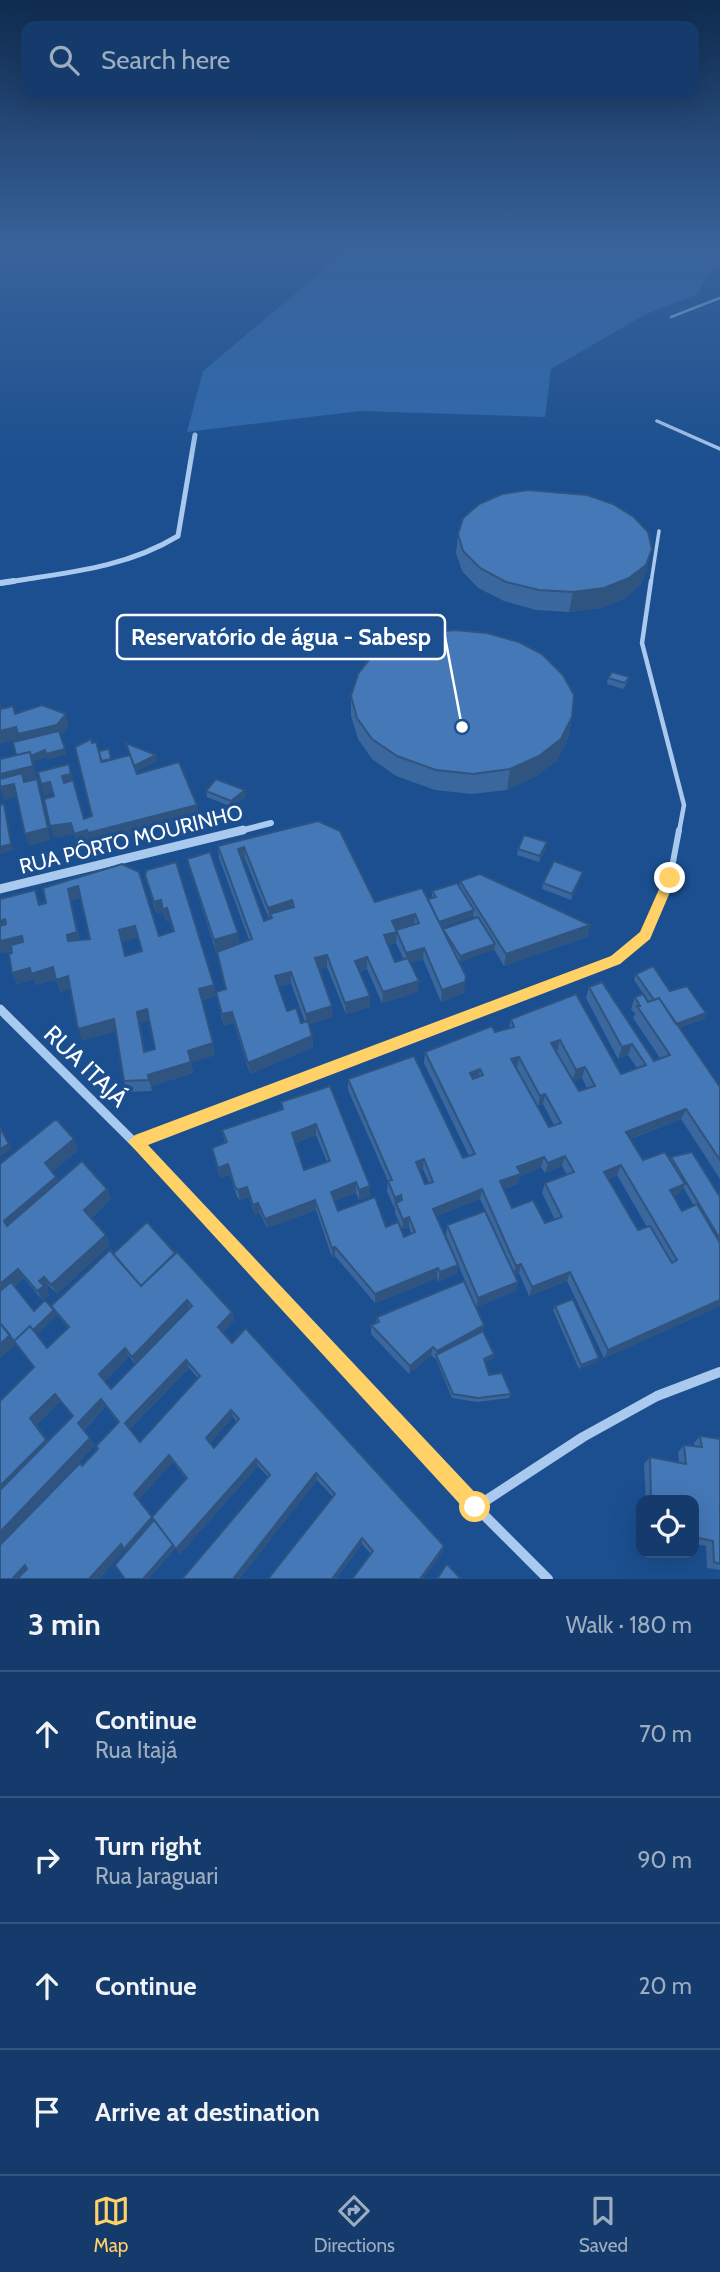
<!DOCTYPE html>
<meta charset="utf-8">
<style>
body{margin:0;font-family:Cabin,sans-serif;background:#214673;color:#f1f3f6}
.controls{position:absolute;right:21px;bottom:21px;display:grid;overflow:hidden;border-radius:14px;box-shadow:0 7px 28px #0002}
.controls button{width:63px;height:63px;display:grid;place-items:center;padding:0;border:0;border-bottom:2px solid #33557e;background:#143b6b;color:#f1f3f6;font:35px sans-serif}
.stop{position:absolute;width:21px;height:21px;margin:-16px;border:5px solid #ffd166;border-radius:50%;background:#fff}
.stop.end{background:#ffd166;border-color:#fff;box-shadow:0 2px 7px #0008}
.list{margin:0;padding:0;list-style:none}
h2{display:flex;justify-content:space-between;align-items:center;height:91px;margin:0;padding:0 28px;font-size:30px}
h2 small{font-size:23px;font-weight:400;color:#9dadc1}
.list li{display:grid;grid-template-columns:46px 1fr auto;gap:21px;align-items:center;box-sizing:border-box;height:126px;padding:0 28px;border-top:2px solid #33557e}
.list b{display:block;font-size:26px;white-space:nowrap}
.list p{margin:0;font-size:23px;white-space:nowrap;color:#9dadc1}
.list em{font-size:23px;font-style:normal;color:#9dadc1}
.icon{flex:none;width:38px;height:38px;fill:none;stroke:currentColor;stroke-width:2;stroke-linecap:round;stroke-linejoin:round}
.map{position:relative;flex:none;width:720px;height:1579px;overflow:hidden}
.search{position:absolute;background:#143b6b;box-shadow:0 7px 28px #0002;left:21px;right:21px;top:21px;height:77px;display:flex;align-items:center;gap:18px;box-sizing:border-box;padding:0 24px;border-radius:14px;color:#9dadc1;font-size:26px}
.sheet{height:595px;background:#143b6b}
nav{display:flex;justify-content:space-around;align-items:center;box-sizing:border-box;height:98px;border-top:2px solid #33557e;background:#143b6b;font-size:19px;color:#9dadc1}
nav a{display:grid;justify-items:center;gap:4px}
nav .on{color:#ffd166}
.map>svg:first-child{display:block}
</style>
<div class="map">
<svg width="720" height="1579" viewBox="0 0 720 1579">
<rect width="100%" height="100%" fill="#1b4f8f"/>
<path fill="#2e69ad" d="M353,245H720V268L709,272L698,294L646,314L551,369L545,417L360,411L187,432L203,371Z"/>
<g fill="none" stroke-linecap="round" stroke-linejoin="round">
<path stroke="#a9c9ee" stroke-width="2.5" d="M671,317L720,298"/>
<path stroke="#a9c9ee" stroke-width="3.5" d="M657,421L720,449
M651,583L659,531"/>
<path stroke="#a9c9ee" stroke-width="4.5" d="M651,581L642,643L684,805L679,832"/>
<path stroke="#a9c9ee" stroke-width="6" d="M615,960L645,936L670,878L679,830"/>
<path stroke="#a9c9ee" stroke-width="5" d="M2,583C63,573 124,569 178,536L195,435"/>
<path stroke="#a9c9ee" stroke-width="6" d="M0,583L14,581
M236,832L271,823"/>
<path stroke="#a9c9ee" stroke-width="9" d="M0,889L243,830
M0,1009L148,1156
M135,1142L615,960"/>
<path stroke="#a9c9ee" stroke-width="10" d="M147,1154L476,1507L548,1579
M476,1507L583,1437L657,1396L720,1372"/>
</g>
<path fill="#3a679d" fill-rule="evenodd" d="M458,534L647,568L641,584L625,598L600,608L569,612L536,610L504,601L478,588L462,571L456,553Z
M629,677L627,683L623,689L607,684L608,678Z
M351,696L572,717L568,738L557,760L536,776L507,790L471,794L435,790L396,776L372,759L358,739L351,716Z
M206,791L246,796L232,807L207,797Z
M318,821L375,902L428,899L432,898V891L459,887L460,881L590,925L587,937L504,966L494,949L459,962L464,993L441,1002L423,959L410,963L418,992L382,1003L367,969L360,971L370,996V1007L346,1014L327,967L319,969L333,1017L309,1024L312,1036L313,1047L250,1074L234,1023L224,1026L218,1003L216,992L225,989L217,952L226,949L216,952L190,870L187,859L239,944L249,940L219,858L218,846ZM245,859L269,919L264,921L242,860ZM473,916L475,918L443,930L442,927ZM396,943L404,960L395,962L388,945ZM291,983L305,1022L301,1023L287,1011L279,987Z
M546,848L539,862L517,855L518,849Z
M122,864L159,936L173,932L170,920L166,921L163,912L156,913L145,875L214,985L216,996L202,1000L215,1055L191,1062L193,1073L151,1086L152,1091L128,1092L124,1081L116,1031L82,1040L70,988L60,992L56,979L36,985L34,979L17,984L12,973V951L1,953L40,904L46,903ZM81,898L90,939L80,940L71,900ZM138,937L142,951L126,956L122,942ZM149,1020L155,1049L145,1051L140,1023Z
M583,872L581,878L571,900L542,889L543,883Z
M636,974L670,991L706,1013L704,1019L679,1028L720,1087V1179L681,1119L631,1139L643,1160L670,1159L671,1157L720,1197V1306L604,1358L567,1281L529,1296L519,1273L514,1275L518,1282L515,1291L476,1307L446,1235L447,1225L487,1214L480,1199L436,1216L458,1265L456,1274L438,1282L437,1278L375,1303L335,1256L332,1257L316,1210L267,1228L260,1213L255,1215L249,1197L240,1200L237,1197L230,1175L220,1178L212,1148L225,1143L222,1130L282,1109L281,1102L330,1086L370,1196L359,1200L356,1193L334,1201L338,1211L386,1227L404,1237L411,1234L409,1227L402,1229L395,1213V1207L394,1208L387,1191L388,1181L348,1090V1079L463,1158L469,1156L424,1063L425,1052L509,1028L511,1019L576,994L621,1074L637,1068L628,1055L618,1059L586,998L589,987L654,1061L660,1058L633,1018L635,1014L631,1009L635,997L649,1002L634,980ZM582,1078L587,1088L579,1091L573,1081ZM543,1104L554,1125L549,1127L538,1107ZM316,1135L327,1162L304,1170L295,1143ZM562,1166L567,1175L545,1183L542,1193L555,1220L545,1223L512,1208L504,1189L518,1184L520,1176L541,1167L545,1173ZM423,1169L429,1183L425,1184L420,1171ZM617,1175L647,1227L638,1230L608,1179ZM683,1187L694,1206L682,1211L674,1196L679,1194Z
M56,1119L74,1139L78,1150L52,1172L59,1182L82,1161L107,1189L111,1199L91,1218L106,1235L110,1245L57,1294L49,1286L46,1289L49,1295L42,1300L24,1278L14,1287L34,1311L45,1300L54,1310L51,1306L110,1250L113,1254L147,1222L175,1253L177,1252L232,1312L234,1320L223,1332L232,1343L246,1328L248,1331L444,1546L442,1552L423,1579H352L371,1554L362,1544L336,1579H268L333,1497L317,1480L239,1579H183L268,1477L258,1466L180,1554L175,1548L148,1579H125L115,1565L127,1551L125,1549L99,1579H0V1401L34,1367L16,1344L0,1358V1164ZM57,1315L68,1328L47,1348L37,1334ZM129,1356L135,1364L111,1389L105,1381ZM189,1368L198,1378L140,1442L130,1429ZM60,1401L73,1417L48,1441L37,1425ZM106,1406L118,1423L96,1446L98,1449L82,1465L80,1463L2,1542L95,1445L84,1430ZM233,1417L237,1422L214,1448L210,1443ZM173,1462L186,1479L152,1517L138,1500Z
M555,1306L599,1358L597,1362L579,1369L553,1310Z
M377,1317L482,1331L493,1359L485,1362L489,1375L511,1394L509,1398L477,1402L452,1398L436,1359L431,1355L409,1374L371,1334V1325L376,1323Z
M700,1436L720,1439V1570L707,1568L706,1546L694,1544V1500H646L644,1464L650,1457L679,1463L678,1452L684,1445L694,1446V1443Z"/>
<path fill="#305480" d="M652,549L647,568L641,584L625,598L600,608L569,612L573,592Z
M66,714L69,726L61,737L22,746L20,739L0,744V731Z
M572,717L568,738L557,760L536,776L507,790L510,769Z
M65,749L66,755L48,760L46,754Z
M45,750L47,757L33,762L37,778L24,781L28,794L24,781L0,787V774L17,760Z
M156,755L157,761L135,772L134,766Z
M69,764L75,786L65,788L62,776Z
M37,779L51,840L29,846L25,834Z
M50,782L54,793L44,796L41,784Z
M14,784L18,796L4,800L0,788Z
M245,790L246,796L232,807L231,801Z
M4,804L6,810L13,850L0,854Z
M197,805L199,817L91,845L88,833Z
M71,823L74,834L54,838L50,826Z
M87,830L90,842L77,846L74,834Z
M547,842L546,848L539,862L540,856Z
M244,847L245,859L239,860L238,849Z
M583,872L581,878L571,900L572,894Z
M78,886L82,898L71,900L81,944L68,941L67,935L68,889Z
M161,900L163,912L156,913L154,902Z
M292,900V912L270,914V919H269L268,908Z
M167,908L170,920L166,921L163,910Z
M474,910L473,916L436,929V923Z
M415,914L414,926L391,932L392,921Z
M5,919L10,931L0,933V921Z
M590,925L587,937L504,966L506,954Z
M135,926L138,937L122,942L119,930Z
M397,932L396,943L383,947L384,935Z
M238,933L240,945L216,952L214,940Z
M22,936L26,948L1,953L0,949V941Z
M495,944L494,950L459,962L460,956Z
M424,948L423,959L406,964V953Z
M327,955V967L315,970V958Z
M367,957V969L355,972V961Z
M53,967L57,979L36,985L34,979L17,984L12,973L30,968Z
M291,972V983L276,988L275,976Z
M68,976L72,988L60,992L56,980Z
M466,976L464,993L441,1002L442,990Z
M419,981L418,992L382,1003L383,992Z
M214,985L216,996L201,1000L199,989Z
M370,996V1007L346,1014L345,1003Z
M332,1006L333,1017L306,1025V1014Z
M147,1009L150,1020L140,1023L147,1063L144,1052L137,1012Z
M232,1012L234,1023L224,1026L222,1014Z
M706,1013L704,1019L669,1031L671,1025Z
M114,1019L118,1031L82,1040L78,1029Z
M312,1036L313,1047L250,1074L248,1063Z
M560,1040L557,1051L551,1043Z
M213,1043L215,1055L191,1062L188,1051Z
M632,1044L628,1055L618,1059L622,1047Z
M519,1057L517,1068L509,1070L511,1059Z
M191,1062L193,1073L151,1086L152,1091L148,1075Z
M585,1067L582,1078L572,1081L576,1070Z
M480,1069L478,1080L468,1084L470,1073Z
M545,1094L543,1104L538,1107L540,1096Z
M686,1109L681,1119L622,1142L626,1132Z
M316,1124V1135L293,1144L292,1133Z
M74,1139L78,1150L50,1174L45,1163Z
M9,1144L12,1149L0,1156V1149Z
M565,1156L562,1166L545,1173L548,1163Z
M544,1157L541,1167L520,1176L518,1184L498,1192L500,1181L517,1167Z
M424,1159L423,1169L415,1173L416,1162Z
M228,1164L230,1175L220,1178L218,1168Z
M621,1165L617,1175L600,1182L604,1172Z
M56,1177L61,1187L10,1231L4,1221Z
M356,1182V1193L332,1202L331,1192Z
M685,1184L679,1194L665,1200L670,1190Z
M370,1186V1196L359,1200V1190Z
M247,1187L249,1197L240,1200L238,1190Z
M107,1189L111,1199L88,1220L84,1210Z
M482,1189L480,1199L431,1218L433,1209Z
M401,1195L400,1205L396,1203L394,1208L395,1198Z
M315,1200L316,1210L267,1228L265,1219Z
M258,1203L260,1213L255,1215L253,1205Z
M409,1217V1227L402,1229L403,1220Z
M106,1235L110,1245L57,1294L51,1285Z
M335,1247V1256L332,1257V1248Z
M521,1264L519,1273L513,1275L516,1266Z
M458,1265L456,1274L438,1282L440,1272Z
M438,1268L437,1278L375,1303V1294Z
M18,1269L24,1278L0,1299V1284Z
M570,1272L567,1281L529,1296L532,1287Z
M44,1277L49,1286L46,1289L49,1295L42,1300L37,1291L39,1281Z
M518,1282L515,1291L476,1307L478,1298Z
M187,1300L190,1309L136,1365L132,1357Z
M720,1300V1306L604,1358L608,1350Z
M54,1310L57,1315L21,1350L17,1345Z
M232,1312L234,1320L220,1335L218,1327Z
M484,1325L482,1334L436,1355L437,1351Z
M10,1335L16,1344L0,1358V1344Z
M433,1347L431,1355L409,1374L410,1366Z
M125,1348L129,1356L104,1382L99,1374Z
M494,1354L493,1359L483,1363L484,1359Z
M599,1358L597,1362L579,1369L581,1365Z
M186,1360L189,1368L129,1430L125,1423Z
M55,1394L60,1401L37,1425L52,1447L0,1500V1486L30,1418Z
M101,1399L106,1406L83,1430L78,1423Z
M231,1410L233,1417L209,1445L206,1438Z
M90,1438L95,1445L0,1545V1532Z
M169,1455L173,1462L138,1500L134,1494Z
M256,1459L258,1466L180,1554L176,1549Z
M316,1473L317,1480L239,1579H233Z
M152,1517L156,1523L129,1554L125,1549L99,1579H89L121,1544Z
M362,1538V1544L336,1579H332Z
M173,1545L175,1547L148,1579H143Z
M444,1546L442,1552L423,1579H420Z
M25,1565L31,1570L23,1579H12Z"/>
<path fill="#4478b7" stroke="#305480" stroke-width="2" fill-rule="evenodd" d="M528,490L587,495L613,504L634,517L648,532L652,549L646,565L629,578L604,588L573,592L539,590L506,582L480,568L463,551L458,534L463,518L479,504L502,494Z
M455,630L487,633L519,642L542,654L563,675L574,695L572,717L561,739L539,756L510,769L473,774L436,770L397,756L372,739L357,718L351,696L358,674L372,656L396,642L425,633Z
M612,672L629,677L625,683L608,678Z
M0,705L1,709L13,706L15,714L42,705L66,714L57,725L18,734L16,727L0,731Z
M59,731L65,749L46,754L45,750L31,756L30,752L16,755L13,742Z
M91,739L92,743L96,742L102,762L130,755L137,774L179,762L197,805L88,833L87,830L74,834L71,823L50,826L44,799L54,796L50,782L41,784L38,772L69,764L71,774L62,776L64,783L73,780L84,819L92,816L75,747Z
M126,743L156,755L134,766Z
M109,749L111,759L101,761L99,751Z
M30,752L33,766L0,774V759Z
M22,773L24,782L37,779L48,828L25,834L14,784L0,787V779Z
M216,779L245,790L231,801L206,791Z
M4,804L11,844L0,847V805Z
M318,821L340,831L375,902L422,888L466,976L465,982L442,990L424,948L406,953L397,932L384,935L395,962L408,958L419,981L383,992L367,957L355,961L370,996L345,1003L327,955L315,958L332,1006L306,1014L291,972L275,976L287,1011L296,1008L301,1023L308,1021L312,1036L248,1063L232,1012L222,1014L216,992L226,989L217,952L252,939L218,846ZM244,847L268,908L292,900L294,907L270,914L272,918L264,921L238,849ZM415,914L419,923L396,930L392,921Z
M524,835L547,842L540,856L518,849Z
M210,852L238,933L214,940L187,859Z
M554,861L583,872L572,894L543,883Z
M176,862L214,985L199,989L213,1043L188,1051L191,1062L148,1075L149,1080L124,1081L114,1019L78,1029L68,976L56,980L53,967L31,974L30,968L12,973L9,954L12,953L11,945L23,942L22,936L0,941V926L6,924L5,919L0,921V899L35,890L39,905L46,903L43,888L122,864L139,872L159,936L174,931L167,908L163,910L161,900L154,902L145,875L147,870ZM78,886L90,939L68,941L67,935L77,932L68,889ZM135,926L142,951L125,956L119,930ZM147,1009L155,1049L144,1052L137,1012Z
M480,874L590,925L506,954L460,881Z
M457,883L474,910L439,922L428,899L436,897L432,891Z
M478,917L495,944L460,956L443,929Z
M653,966L670,991L687,986L706,1013L676,1024L659,998L654,1000L636,974Z
M602,982L654,1061L670,1055L637,1006H640L635,997L643,994L648,1002L659,998L720,1087V1160L686,1109L626,1132L643,1160L665,1152L685,1184L670,1190L682,1211L697,1204L720,1243V1300L608,1350L570,1272L532,1287L521,1264L516,1266L482,1189L433,1209L458,1265L440,1272L438,1268L375,1294L335,1247L332,1248L315,1200L265,1219L258,1203L253,1205L247,1187L238,1190L235,1187L228,1164L218,1168L212,1148L227,1142L222,1130L283,1109L281,1102L330,1086L370,1186L359,1190L356,1182L331,1192L338,1211L375,1197L386,1227L398,1222L404,1237L415,1232L409,1217L403,1220L396,1203L402,1200L401,1195L395,1198L388,1181L392,1180L348,1079L414,1056L463,1158L475,1154L425,1052L492,1026L495,1032L514,1027L511,1019L576,994L621,1074L646,1065L632,1044L622,1047L589,987ZM560,1040L576,1070L585,1067L595,1086L579,1091L551,1043ZM519,1057L540,1096L545,1094L561,1123L549,1127L511,1059ZM480,1069L483,1075L473,1079L470,1073ZM316,1124L330,1161L304,1170L292,1133ZM565,1156L574,1172L545,1183L562,1217L545,1223L533,1200L512,1208L500,1181L521,1174L517,1167L544,1157L548,1163ZM424,1159L433,1182L425,1184L416,1162ZM621,1165L677,1260L672,1263L650,1226L638,1230L604,1172Z
M56,1119L74,1139L45,1163L56,1177L4,1221L7,1226L82,1161L107,1189L84,1210L106,1235L51,1285L44,1277L39,1281L44,1286L37,1291L18,1269L0,1284V1164Z
M0,1128L9,1144L0,1149Z
M692,1152L720,1197V1239L671,1157Z
M485,1211L518,1282L478,1298L447,1225Z
M147,1222L175,1253L141,1286L113,1254Z
M110,1250L141,1286L177,1252L232,1312L218,1327L232,1343L246,1328L248,1331L444,1546L420,1579H352L373,1551L362,1538L332,1579H268L335,1494L316,1473L233,1579H182L270,1475L256,1459L176,1549L152,1517L124,1549L121,1544L89,1579H17L27,1569L25,1565L12,1579H0V1545L80,1463L82,1466L98,1449L96,1446L119,1422L101,1399L78,1423L90,1438L0,1532V1490L73,1416L55,1394L30,1418L46,1440L0,1486V1401L34,1367L14,1341L30,1326L47,1348L69,1327L51,1306ZM187,1300L192,1306L111,1389L99,1374L125,1348L132,1357ZM186,1360L200,1376L140,1442L125,1423ZM231,1410L239,1419L214,1448L206,1438ZM169,1455L187,1478L152,1517L134,1494Z
M464,1281L484,1325L437,1351L433,1347L410,1366L371,1325L379,1322L377,1317Z
M11,1282L34,1311L45,1300L54,1310L33,1330L30,1326L14,1341L17,1345L0,1323V1291Z
M573,1299L599,1358L581,1365L555,1306Z
M0,1323L10,1335L0,1344Z
M483,1331L494,1354L484,1359L489,1375L502,1373L511,1394L478,1398L453,1394L436,1355Z
M700,1436L720,1439V1564L714,1562L713,1541L694,1537V1500H651L650,1457L686,1464L684,1445L702,1447Z
M154,1520L173,1545L143,1579H125L115,1565Z
M447,1564L461,1579H437Z"/>
<linearGradient id="sky" x2="0" y2="1"><stop stop-color="#0f2b4f"/><stop offset="0.53" stop-color="#39639b"/><stop offset="1" stop-color="#39639b" stop-opacity="0"/></linearGradient>
<rect width="720" height="466" fill="url(#sky)"/>
<path fill="#ffd166" d="M670,874L676,878L650,939L620,964L148,1145L482,1500L485,1507L482,1514L475,1516L469,1514L128,1142L135,1135L611,956L640,932L664,878Z"/>
<g text-anchor="middle" dominant-baseline="central" stroke-width="7" stroke-linejoin="round" paint-order="stroke">
<g font-size="21" fill="#fff" stroke="#1b4f8f">
<text transform="translate(131 839) rotate(-14)">RUA PÔRTO MOURINHO</text>
</g>
<g font-size="24" fill="#fff" stroke="#1b4f8f">
<text transform="translate(86 1066) rotate(44)">RUA ITAJÁ</text>
</g>
</g>
<path fill="none" stroke="#fff" stroke-width="2.5" d="M462 727L445 637"/>
<circle fill="#fff" stroke="#1b4f8f" stroke-width="2.5" cx="462" cy="727" r="7"/>
<rect fill="#1b4f8f" stroke="#fff" stroke-width="2.5" x="117" y="615" width="328" height="44" rx="7"/>
<g font-size="23" text-anchor="middle" font-weight="bold" fill="#fff">
<text x="281" y="645">Reservatório de água - Sabesp</text>
</g>
</svg>
<div class="controls">
<button><svg class="icon" aria-label="locate" viewBox="0 0 24 24"><circle cx="12" cy="12" r="6"/><path d="M12 2v4M12 18v4M2 12h4M18 12h4"/></svg></button>
</div>
<div class="stop" style="left:475px;top:1507px"></div>
<div class="stop end" style="left:670px;top:878px"></div>
<div class="search"><svg class="icon" aria-label="search" viewBox="0 0 24 24"><circle cx="10" cy="10" r="6"/><path d="M15 15l6 6"/></svg>Search here</div>
</div>
<section class="sheet">
<h2>3 min<small>Walk · 180 m</small></h2>
<ul class="list">
<li><svg class="icon" aria-label="ahead" viewBox="0 0 24 24"><path d="M12 20V5M6 11l6-6 6 6"/></svg><div><b>Continue</b><p>Rua Itajá</p></div><em>70 m</em></li>
<li><svg class="icon" aria-label="right" viewBox="0 0 24 24"><path d="M7 20v-9h11M14 6l5 5-5 5"/></svg><div><b>Turn right</b><p>Rua Jaraguari</p></div><em>90 m</em></li>
<li><svg class="icon" aria-label="ahead" viewBox="0 0 24 24"><path d="M12 20V5M6 11l6-6 6 6"/></svg><div><b>Continue</b></div><em>20 m</em></li>
<li><svg class="icon" aria-label="arrive" viewBox="0 0 24 24"><path d="M6 21V4h12l-3 4 3 4H6"/></svg><div><b>Arrive at destination</b></div></li>
</ul>
</section>
<nav>
<a class="on"><svg class="icon" aria-label="map" viewBox="0 0 24 24"><path d="M3 6l6-2 6 2 6-2v14l-6 2-6-2-6 2zM9 4v14M15 6v14"/></svg>Map</a>
<a><svg class="icon" aria-label="directions" viewBox="0 0 24 24"><path d="M12 3l9 9-9 9-9-9zM9 14v-3h6M13 9l2 2-2 2"/></svg>Directions</a>
<a><svg class="icon" aria-label="saved" viewBox="0 0 24 24"><path d="M7 4h10v16l-5-4-5 4z"/></svg>Saved</a>
</nav>
